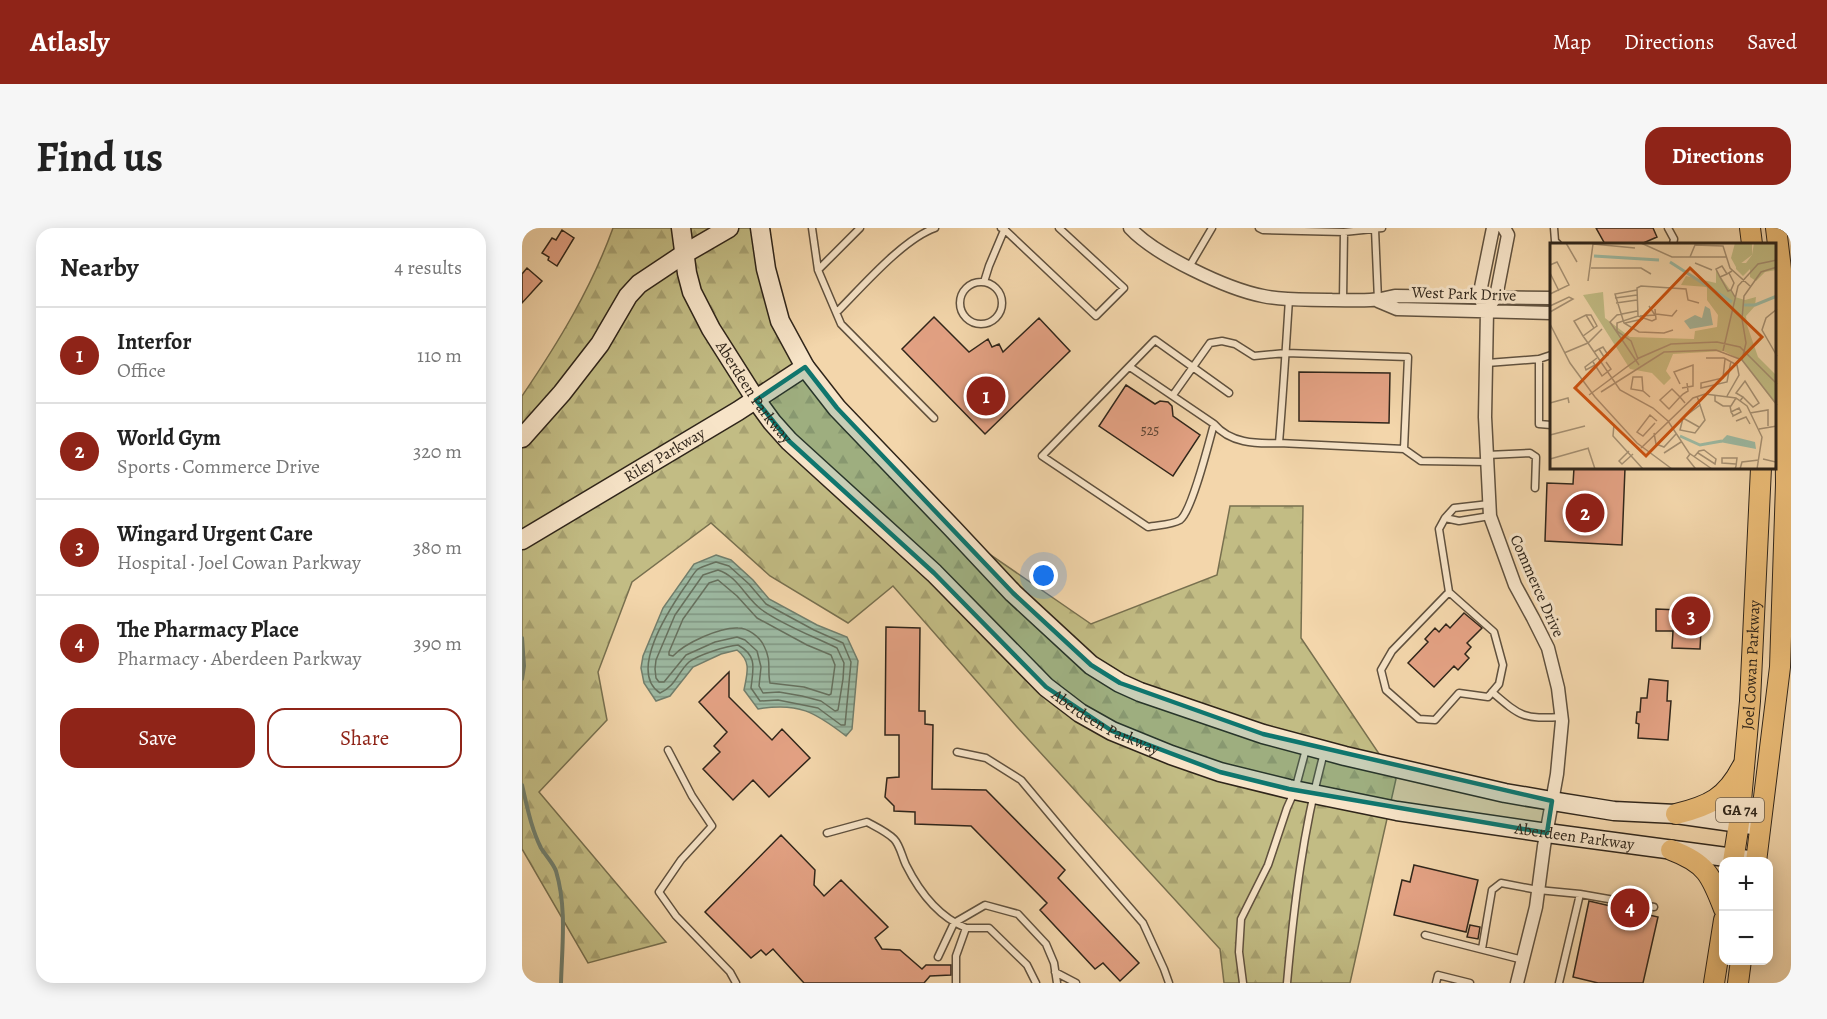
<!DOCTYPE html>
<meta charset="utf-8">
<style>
body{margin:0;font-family:Alegreya,serif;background:#f6f6f6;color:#222}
.controls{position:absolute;right:18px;bottom:18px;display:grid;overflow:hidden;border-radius:12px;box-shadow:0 3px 15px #0003}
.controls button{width:54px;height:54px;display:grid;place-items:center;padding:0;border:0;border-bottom:2px solid #e0e0e0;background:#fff;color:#222;font:30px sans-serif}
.you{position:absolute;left:522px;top:348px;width:21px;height:21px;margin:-15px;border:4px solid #fff;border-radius:50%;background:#1a73e8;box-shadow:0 0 0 9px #1a73e833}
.badge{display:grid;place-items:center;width:39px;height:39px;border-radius:50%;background:#8f2418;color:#fff;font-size:20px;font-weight:700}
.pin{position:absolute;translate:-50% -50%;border:3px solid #fff;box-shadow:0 2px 6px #0006}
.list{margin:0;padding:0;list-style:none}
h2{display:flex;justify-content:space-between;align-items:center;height:78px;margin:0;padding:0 24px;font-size:26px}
h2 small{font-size:20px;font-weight:400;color:#767676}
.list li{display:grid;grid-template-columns:39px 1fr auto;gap:18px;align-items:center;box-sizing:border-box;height:96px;padding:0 24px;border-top:2px solid #e0e0e0}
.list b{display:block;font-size:22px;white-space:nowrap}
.list p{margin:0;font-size:20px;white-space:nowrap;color:#767676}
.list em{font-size:20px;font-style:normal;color:#767676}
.actions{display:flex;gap:12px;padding:18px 24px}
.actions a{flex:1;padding:14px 0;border:2px solid #8f2418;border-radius:18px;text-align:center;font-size:21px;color:#8f2418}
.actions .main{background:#8f2418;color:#fff}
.map{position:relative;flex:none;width:1269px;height:755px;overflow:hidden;border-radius:18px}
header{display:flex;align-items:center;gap:36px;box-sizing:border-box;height:84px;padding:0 30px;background:#8f2418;color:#fff}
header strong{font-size:28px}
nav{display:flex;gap:33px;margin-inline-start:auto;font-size:21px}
.intro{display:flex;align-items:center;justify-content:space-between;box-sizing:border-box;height:144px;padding:0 36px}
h1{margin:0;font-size:42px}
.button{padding:15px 27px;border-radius:18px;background:#8f2418;color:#fff;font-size:21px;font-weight:700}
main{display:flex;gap:36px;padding:0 36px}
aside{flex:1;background:#fff;border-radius:18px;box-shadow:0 3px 15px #0003}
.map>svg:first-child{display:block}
</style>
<header>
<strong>Atlasly</strong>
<nav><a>Map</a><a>Directions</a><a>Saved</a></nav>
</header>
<div class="intro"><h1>Find us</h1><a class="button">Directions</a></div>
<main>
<aside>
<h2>Nearby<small>4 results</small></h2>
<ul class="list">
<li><span class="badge">1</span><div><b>Interfor</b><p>Office</p></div><em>110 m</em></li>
<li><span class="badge">2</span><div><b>World Gym</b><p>Sports · Commerce Drive</p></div><em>320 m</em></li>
<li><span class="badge">3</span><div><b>Wingard Urgent Care</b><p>Hospital · Joel Cowan Parkway</p></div><em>380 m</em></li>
<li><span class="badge">4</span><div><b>The Pharmacy Place</b><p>Pharmacy · Aberdeen Parkway</p></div><em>390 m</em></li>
</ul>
<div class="actions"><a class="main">Save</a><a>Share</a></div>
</aside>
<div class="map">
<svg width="1269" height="755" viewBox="0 0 1269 755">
<defs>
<pattern id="forest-firs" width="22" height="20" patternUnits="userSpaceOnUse" patternTransform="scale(1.5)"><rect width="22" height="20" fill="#c2bc84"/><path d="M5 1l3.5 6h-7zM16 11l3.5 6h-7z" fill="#a7a171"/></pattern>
<pattern id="water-rules" width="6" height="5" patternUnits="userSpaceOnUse" patternTransform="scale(1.5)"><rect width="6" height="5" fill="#9dbaa3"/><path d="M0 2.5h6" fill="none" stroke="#809784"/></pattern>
</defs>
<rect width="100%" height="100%" fill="#f3d6ab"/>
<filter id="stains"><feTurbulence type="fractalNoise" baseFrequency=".00333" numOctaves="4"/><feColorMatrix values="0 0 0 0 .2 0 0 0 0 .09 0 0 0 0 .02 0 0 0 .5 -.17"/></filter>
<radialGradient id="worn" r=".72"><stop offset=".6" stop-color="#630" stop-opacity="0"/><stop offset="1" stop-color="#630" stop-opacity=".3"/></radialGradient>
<path fill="url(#forest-firs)" stroke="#78704f" stroke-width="1.5" d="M91,0H238L244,41L283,139L431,301L569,396L695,347L708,278H781L779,410L874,551L828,755H702L698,721L495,499L371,358L326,395L248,348L189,295L110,354L76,444L85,492L17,564L144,714L66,735L0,621V168C36,115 69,61 91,0Z"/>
<path fill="url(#water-rules)" stroke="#717e6c" stroke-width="1.5" d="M194,327L209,332L231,352L247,371L295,397L325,409L336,433L330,501L324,508C293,484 276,474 236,481L222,462C225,445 230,434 215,422L199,426L171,439L148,468L134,473L122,455L119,440L121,428L141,380L172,336Z"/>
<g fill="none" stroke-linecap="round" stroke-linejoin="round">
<path stroke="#66705e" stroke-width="1.5" d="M194,334L207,338L227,356L244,376L292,402L321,415L329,434L323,497H319L296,480L256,472L238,473L229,460C231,441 236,428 216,417C204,418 176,427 167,434C156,444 153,459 138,465C106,444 147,382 162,360C167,354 171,345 176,341C181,338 189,336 194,334Z
M196,342C216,348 224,371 240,382C263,398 291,408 315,420L322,435L321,451L316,482L313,483L299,473L280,468L257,464L241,465L237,458L239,439L235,423L223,412L215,409L193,414L164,427L142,454H137L134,450L133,441L134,432L153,387L181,347Z
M196,352L215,368L235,390L285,417L309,427L313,437L309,466L307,467L282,459L248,455C245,442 250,433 242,418C238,409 226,400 216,400C198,399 163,415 151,428L147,427V424L161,391L187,355Z"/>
<path stroke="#717e6c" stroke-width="4" d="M0,410L2,438L0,451
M0,557C5,578 9,600 19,620C24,628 31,635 34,643C45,680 40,718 39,755"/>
</g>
<path fill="#e4a284" stroke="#2f251a" stroke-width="1.5" d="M1074,0H1131L1135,9L1119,16H1083Z
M40,2L52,10L35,38L26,32L27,29L20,25L30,10L34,12Z
M5,40L20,53L0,75V46Z
M412,89L447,124L466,111L470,119L477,116L481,124L517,90L548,123L463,206L380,121Z
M777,144L868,145L867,195L777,193Z
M604,157L633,176L638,173L646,174L650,178L651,188L678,207L651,248L577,198Z
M1052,240H1103L1100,317L1023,313L1025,255L1051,256Z
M1134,381L1180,383L1178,421L1150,420L1151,403H1134Z
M942,385L960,400L945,415L949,419L943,426L947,430L936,442L932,438L912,459L886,435L906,414L903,411L913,400L917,404L924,396L928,400Z
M364,399L398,400L397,483H403V496L411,497L410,561L464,562L543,642L536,650L617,735L598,753L581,735L573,741L518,682L525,675L449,598L393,596V584L372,583V578L363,569L365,550L377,549V507H363Z
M207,444V469L250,512L260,501L288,530L247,569L231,552L211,572L181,541L198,524L192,518L205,504L177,474Z
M1127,451L1146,453L1145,473H1149L1146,512L1116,510L1117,496L1114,495L1115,484H1118L1119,470H1125Z
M259,607L293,642L292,657L302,668L319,652L366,699L353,710L360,721L378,722L400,741L404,737H429V747L408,748L402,755H282L251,721L244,727L239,722L229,730L183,684Z
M892,637L956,652L944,704L872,687L880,652L888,654Z
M1067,673L1136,689L1121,755H1076L1051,749Z
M948,697L958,699L956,711L945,709Z"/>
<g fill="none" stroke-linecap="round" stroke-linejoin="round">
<g stroke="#60513e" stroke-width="9">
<path id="lane" d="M290,0L296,42L319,96L412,190
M479,0L482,1L574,88L602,60L537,0
M737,0L741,2L822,4L860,0
M1032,0L1033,13L1036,16
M1146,0L1152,11L1151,16
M853,1L856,72
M667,39L690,0
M296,42L338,0
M438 75a21 21 0 1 1 42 0a21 21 0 1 1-42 0Z
M462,54L467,38L483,0
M821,72L822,4
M315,84C339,60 381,11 413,0
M1017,131V196L1029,197
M965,135L1017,131L1029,127
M608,139L692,196C708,215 733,216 757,215
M651,167L688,115L700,113L713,116L732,128L764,125L886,129L882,221L757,215C761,167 764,119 767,71
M692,196C687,214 670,283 658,292C650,297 635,297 626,299L520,228L633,112L707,165
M882,221L899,233L965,234
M965,227L1008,225L1014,229L1013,260
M923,290L937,293L968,288
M927,364L870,423L859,442L864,462L897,491L913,492L937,465L966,469L977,456L981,437L972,404L927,364L917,301L923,290L932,280L967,276
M970,464C999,489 1001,491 1040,489
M146,522L170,568L190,598L159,632L137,664L154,688L208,744L214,755
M435,524L464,530L499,552L550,613L621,695L642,741L647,755
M305,605L345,594C354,599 365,604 372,611C378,617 380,629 384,637C397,663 417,689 444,700
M1058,666L1132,679
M903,707L1001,732
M960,721L970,662L979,655L1016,662L1058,666L1037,755
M416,729L432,695L463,677L496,686L524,716L532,735L535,755
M533,744L554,755
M434,755V728L444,700H467L505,737L514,755
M721,755L717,724L719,691L746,637L765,580L773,562L784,521
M765,755C772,677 781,601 802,525
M914,755L916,747L948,755"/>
</g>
<g stroke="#60513e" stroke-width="15">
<path id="street" d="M608,0C633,27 705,61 741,68C764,73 787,71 810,72C832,72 852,74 873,68L1029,70
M971,0L957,69L965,83L963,189L968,288L993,357L1011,390L1026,420L1036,460L1040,493L1035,546L1022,618L1014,679L995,755
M856,73L875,81L1029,85
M970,74L974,69L986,7L982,0"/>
</g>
<g stroke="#2f251a" stroke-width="21">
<g id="secondary">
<path id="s1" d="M159,0L165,45L170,64L189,101L234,172L250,194L267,213L412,345L524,459L558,485L590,503L649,527L698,544L767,561L875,583L1025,605L1234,633"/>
<path d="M238,0L244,41L258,93L283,139L315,180L431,301L491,365L569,437L598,455L618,464L741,506L823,528L983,565L1030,573L1092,583L1154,586L1231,597"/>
<path d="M0,210L40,165L78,116L106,68L117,56L162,26L207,0"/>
<path id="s2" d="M0,312L216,183L283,139"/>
</g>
</g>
<g stroke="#2f251a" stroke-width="22">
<g id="primary">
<path d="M1228,0L1230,16"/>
<path d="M1154,586C1187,578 1204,570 1220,539"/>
<path d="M1149,622C1184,635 1189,647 1202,681"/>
<path id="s3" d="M1211,634L1217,595L1228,473L1239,240"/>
<path d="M1234,634L1258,439L1264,256L1262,66L1254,0"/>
<path d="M1192,755L1202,692"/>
<path d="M1216,755L1219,732"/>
</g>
</g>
<use href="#lane" stroke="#f7e4c8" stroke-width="6"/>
<use href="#street" stroke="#f7e4c8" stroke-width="12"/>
<use href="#secondary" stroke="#f7e4c8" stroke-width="18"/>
<use href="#primary" stroke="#eabb76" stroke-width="20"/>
</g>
<path fill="#0f766e" fill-opacity="0.2" stroke="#0f766e" stroke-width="4.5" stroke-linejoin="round" d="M283,139L315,180L491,365L569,437L598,455L741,506L1030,573L1025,605L767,561L698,544L590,503L524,459L412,345L267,213L234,172Z"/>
<g text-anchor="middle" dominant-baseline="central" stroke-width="6" stroke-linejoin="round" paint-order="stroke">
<g font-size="14" fill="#5c4434">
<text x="628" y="202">525</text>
</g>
<rect fill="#f7e4c8" stroke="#6b5e4e" stroke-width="1.5" x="1194" y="570" width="48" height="24" rx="4.5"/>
<g font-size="15" font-weight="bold" fill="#2f251a">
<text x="1218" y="582">GA 74</text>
</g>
<g font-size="16" fill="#2f251a" stroke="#f7e4c8">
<text transform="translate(942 66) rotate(2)">West Park Drive</text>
<text stroke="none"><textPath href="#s1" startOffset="183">Aberdeen Parkway</textPath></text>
<text stroke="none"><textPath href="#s2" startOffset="166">Riley Parkway</textPath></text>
<text transform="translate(1015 358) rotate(66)">Commerce Drive</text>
<text stroke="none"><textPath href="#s3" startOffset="198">Joel Cowan Parkway</textPath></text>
<text stroke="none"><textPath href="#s1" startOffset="669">Aberdeen Parkway</textPath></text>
<text stroke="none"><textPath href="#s1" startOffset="1155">Aberdeen Parkway</textPath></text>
</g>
</g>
<g transform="translate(1028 15)">
<rect width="226" height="226" fill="#f3d6ab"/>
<path d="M185,0H202V12L186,24L181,15Z" fill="#c2bc84"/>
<path d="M204,0H226V27L215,29L206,38L200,34V26L193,33L186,26V20H196L202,12ZM166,27L185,54L195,57L206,54L205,63L196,73L197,82L208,114L226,132V162L192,117L173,108L123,111L116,128L121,135L114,142L102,130L80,126L33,52L53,49L55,75L80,94L144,96L145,88L167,84L168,72L157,57V44L131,42L136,33L166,40Z" fill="#c2bc84"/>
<path d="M155,63L160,66L163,82L140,86L134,78L145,72L152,75ZM177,192L205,199L206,206L170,199Z" fill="#9dbaa3"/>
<path fill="none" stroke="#9dbaa3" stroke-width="3" d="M44,13L109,17M120,19L182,59M194,62H205L227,53M130,193L150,202L172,198"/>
<path fill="none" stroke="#a58f71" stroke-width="1.5" d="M16,0L27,19M91,0L122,14H177M43,1L85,5M140,14L145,2L173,3L180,25L200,43M145,20L162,27M0,22L7,19L19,42L0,51M41,25H91L101,31M0,30L9,48M179,30L184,40L181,47L185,54M177,31L170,34L166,26L172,23L177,31L182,28M170,34L178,48L181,47M38,38L43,1M87,47L65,51L74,80L89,89L114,90L123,87M65,55L87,52M66,60L87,57M0,63L19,54L23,56L0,69M227,66L216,75L212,87L227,113M87,68L67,72L60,79L89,122M106,71L122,73L127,67M36,72H41L47,83L44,85M88,73L87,45L91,43L136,46L138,57L149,60M90,73L105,72L99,63M75,80L93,76M0,81L20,120L45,154L87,200L122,226M33,93L44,85L36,72L24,78L33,93L38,100L52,86M173,108L188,43L208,21L227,17M44,109L49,106L53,104L58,112L54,114L49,106M14,110L38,100L70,147L103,165L118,178L139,210L162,226M156,115H174L187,122L189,132L177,153M88,116L81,98L67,88V80L88,73L102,78L106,76L105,66M175,116L173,135L151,140V145L177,139L181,118M192,117L196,100L192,76L194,53L211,29L227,24M43,119L45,122L36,127L35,124L47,115M45,122L52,133L61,126L56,119M130,141L124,129L143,122V143L132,145M93,148L92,134H83L81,146L93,148L100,154M51,149L114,109L166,107L192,117L227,162M39,152L89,115L121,101L167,99L190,104L227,141M165,152V158L173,163H181L186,155M147,153L150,162L133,175L130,187L145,190L155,177L150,162M190,158L193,154L186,150L195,138L209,160L203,164L193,154M0,160L18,155L19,160M135,160L130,154L122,146L110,157L119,166L130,154L133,151L138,148L137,140M180,163L181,168V169L183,172V173L191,169L189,165L181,169M200,170L218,167V183M133,175L149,184M186,178L196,174L200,181M105,180L93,193L87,189L100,172L107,178M64,181L63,193L93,226M209,186L227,183M104,190L106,201L114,204L126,191M0,192L35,183M38,205L45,226M91,205L143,155L155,151L186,155L197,163L212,194L207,226M79,208L69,218L72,221L83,211M114,210L131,199M140,211L137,215L145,225L143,226M144,214L149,208L154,207L166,216L165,221L148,210M0,216L39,205M213,216L226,219L225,226M185,226L186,223L187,215H172V220L186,221M190,226L192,219L209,217"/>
<path fill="#cc510e" fill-opacity="0.15" stroke="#cc510e" stroke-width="3" d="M140,25L212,94L96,213L25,145Z"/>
<rect width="226" height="226" fill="none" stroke="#2f251a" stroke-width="3"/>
</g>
<rect width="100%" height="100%" filter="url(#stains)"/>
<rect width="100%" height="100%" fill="url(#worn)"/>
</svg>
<div class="controls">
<button>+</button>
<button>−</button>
</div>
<div class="you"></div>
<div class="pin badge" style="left:464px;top:168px">1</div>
<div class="pin badge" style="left:1063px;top:285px">2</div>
<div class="pin badge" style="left:1169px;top:388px">3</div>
<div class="pin badge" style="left:1108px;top:680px">4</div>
</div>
</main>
